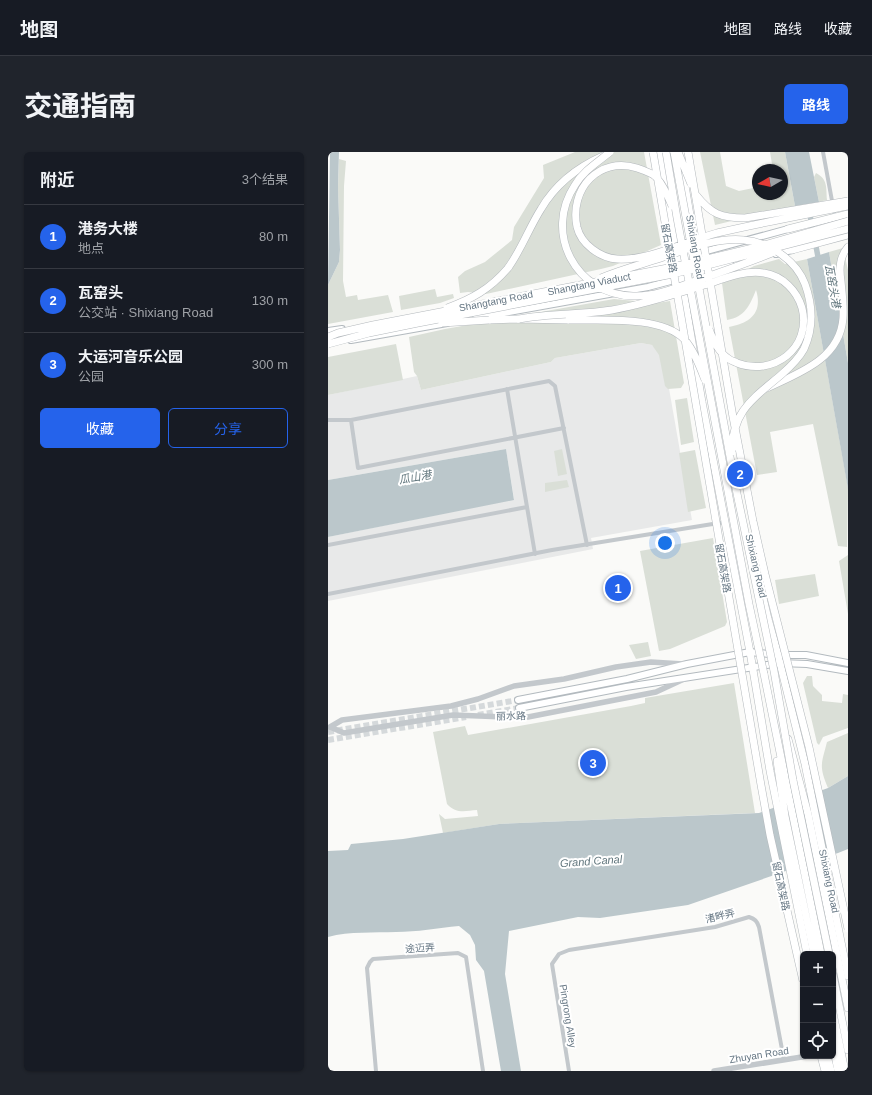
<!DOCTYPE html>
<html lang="zh">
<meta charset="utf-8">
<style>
body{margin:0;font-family:Helvetica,"Noto Sans SC",sans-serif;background:#20242c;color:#f1f3f6}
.controls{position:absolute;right:12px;bottom:12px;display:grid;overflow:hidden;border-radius:6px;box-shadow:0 1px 3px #0004}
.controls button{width:36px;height:36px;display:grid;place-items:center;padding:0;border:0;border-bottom:1px solid #363941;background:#171b24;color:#f1f3f6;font:20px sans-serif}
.compass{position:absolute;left:424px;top:12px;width:36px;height:36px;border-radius:50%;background:#171b24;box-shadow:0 1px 3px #0004;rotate:261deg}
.you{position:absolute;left:337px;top:391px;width:14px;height:14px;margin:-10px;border:3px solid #fff;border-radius:50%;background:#1a73e8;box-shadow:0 0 0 6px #1a73e833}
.badge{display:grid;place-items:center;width:26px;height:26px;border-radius:50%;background:#2563eb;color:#fff;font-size:13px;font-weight:700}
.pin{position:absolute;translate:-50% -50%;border:2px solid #fff;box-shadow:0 1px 4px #0006}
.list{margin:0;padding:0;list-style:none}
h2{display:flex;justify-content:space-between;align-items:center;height:52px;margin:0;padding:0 16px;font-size:17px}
h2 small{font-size:13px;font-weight:400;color:#9ea1a6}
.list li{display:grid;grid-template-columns:26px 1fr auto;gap:12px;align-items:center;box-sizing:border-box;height:64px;padding:0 16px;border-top:1px solid #363941}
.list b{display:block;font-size:15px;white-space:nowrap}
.list p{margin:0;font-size:13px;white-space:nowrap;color:#9ea1a6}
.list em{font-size:13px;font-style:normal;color:#9ea1a6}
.actions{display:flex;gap:8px;padding:12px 16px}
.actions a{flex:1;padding:9px 0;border:1px solid #2563eb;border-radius:6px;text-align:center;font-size:14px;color:#2563eb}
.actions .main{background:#2563eb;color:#fff}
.icon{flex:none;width:22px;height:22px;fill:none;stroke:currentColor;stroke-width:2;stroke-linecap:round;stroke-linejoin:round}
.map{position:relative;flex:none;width:520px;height:919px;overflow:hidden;border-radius:6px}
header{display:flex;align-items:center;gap:24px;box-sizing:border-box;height:56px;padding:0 20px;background:#171b24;border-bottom:1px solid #363941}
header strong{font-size:19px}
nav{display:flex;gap:22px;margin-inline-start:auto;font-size:14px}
.intro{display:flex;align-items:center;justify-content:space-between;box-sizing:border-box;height:96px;padding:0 24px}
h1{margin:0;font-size:28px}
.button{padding:10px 18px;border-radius:6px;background:#2563eb;color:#fff;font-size:14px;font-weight:700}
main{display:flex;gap:24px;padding:0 24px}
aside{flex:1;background:#171b24;border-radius:6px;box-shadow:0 1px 3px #0004}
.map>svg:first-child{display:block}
</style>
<header>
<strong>地图</strong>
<nav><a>地图</a><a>路线</a><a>收藏</a></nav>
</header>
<div class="intro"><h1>交通指南</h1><a class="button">路线</a></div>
<main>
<aside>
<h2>附近<small>3个结果</small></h2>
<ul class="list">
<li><span class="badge">1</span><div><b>港务大楼</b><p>地点</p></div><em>80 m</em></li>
<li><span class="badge">2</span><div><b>瓦窑头</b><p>公交站 · Shixiang Road</p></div><em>130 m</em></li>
<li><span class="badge">3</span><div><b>大运河音乐公园</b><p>公园</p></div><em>300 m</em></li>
</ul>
<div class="actions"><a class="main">收藏</a><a>分享</a></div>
</aside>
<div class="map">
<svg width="520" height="919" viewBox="0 0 520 919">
<rect width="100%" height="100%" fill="#fafaf8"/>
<path fill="#e8e9e9" d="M313,191L324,193L335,202L364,368L263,386L265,397L0,449V385L186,347L178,297L0,328V243L89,224L93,238L223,210L227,206Z"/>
<path fill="#dadfd7" d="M247,0H316L333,93L285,114L273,117L158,142L140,140L132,141L130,125L137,119L157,110L184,88L186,75L216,26L215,13Z
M372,0H392L398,34L411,39L430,35V42H454V18H445L442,0H457L467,54L387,73Z
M11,7L18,9L16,34L15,129L18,145L29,143L30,148L60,143L65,160L0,172V133L11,110L12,98L10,35Z
M488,21C500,27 498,36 499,48L491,50L486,25Z
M515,96L520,118V211L501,100Z
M451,107L457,112L479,107L520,336L519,395L510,394L485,272L442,280L449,320L429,323L401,175C422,171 435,161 428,138C422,153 417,165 399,168L394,131L426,114Z
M107,137L109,145L125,142L126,146L112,151L73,158L71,144Z
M286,147L329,151L342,149L356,231L353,236L340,237L337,234L331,203L324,193L313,191L227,206L223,210L93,238L89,224L86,220L81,185L117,177Z
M68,192L75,228L0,243V205Z
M359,246L366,290L353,293L347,248Z
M234,297L239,322L230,324L226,299Z
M367,298L378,356L360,360L351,301Z
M239,328L241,335L217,340V331Z
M385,386L399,470L397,474L342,497L331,499L312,399Z
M520,403V462L511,409Z
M487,422L491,444L451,452L447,428Z
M320,490L323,504L308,507L301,493Z
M479,524H484L485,534L494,543V549L514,551L515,542L520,543V576L495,585L491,593L489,591L475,531Z
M406,531L427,661L171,672L115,681L111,662L117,667L150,664L149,658C137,659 128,662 119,652L105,580L137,574L140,583L303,554L317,551V546Z
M520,581V624L500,636C491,614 493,613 499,590Z"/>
<path fill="#bbc7cb" d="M2,0H11L10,35L12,98L11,110L0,133Z
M457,0H481L491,50L467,54Z
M501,100L520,211V337L479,107Z
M178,297L186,348L0,385V328Z
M520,624V697L510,701L360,753L272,766L250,765L181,779L177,822L193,919H173L156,819L148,808L147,793L142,783L131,774C110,776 89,780 68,780C46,781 22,779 0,785V699L20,698L23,692L75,687L171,672L431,661L500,636Z"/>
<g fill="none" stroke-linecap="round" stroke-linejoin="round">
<path stroke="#bbc7cb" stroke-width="5.5" d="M481,58L491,110"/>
<path stroke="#d5d9db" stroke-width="6" stroke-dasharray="6 3" stroke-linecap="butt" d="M150,563L191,556
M0,580L190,548
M0,588L138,565"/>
<g stroke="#b3babf" stroke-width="8">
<path id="secondary" d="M448,102L464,98
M301,120L460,77
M148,166L320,135L403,113
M0,179L14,177
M23,188L119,171
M190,548L299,527L359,512L422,500L450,503H478L520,511
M191,556L298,535L452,511L479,512L520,519"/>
</g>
<g stroke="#b5babe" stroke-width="8">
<path id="primary" d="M332,0L374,250L422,500L442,619L479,802
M353,10L370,110
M460,77L520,62
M464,98L520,83
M424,399L440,467L450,503L477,612L520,824
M499,904L503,919"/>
</g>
<g stroke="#b4b9bd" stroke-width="8">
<path id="trunk" d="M180,116C193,98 201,76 213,57C227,33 250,15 275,4
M161,168L191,167L241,168
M439,236C471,221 512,207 515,166C516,153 514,141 513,129C511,117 511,105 520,95
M436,522L493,802
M460,587L480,662L520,856
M449,609L457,664L486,802
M505,823L520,898
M505,861L517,919
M505,893L510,919
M493,904L497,919"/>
</g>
<path stroke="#c3c8cc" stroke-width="4" d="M495,0L507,65
M179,237L207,402
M0,268H23L221,229L227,234L259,393
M23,268L30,316L236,276
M0,393L199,355
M0,442L224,398L397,370
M48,919L39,816L42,810L45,807L130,801L138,805L155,919
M241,919L224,812L231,802L241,798L387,775L421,765C427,767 429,769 431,775L456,908"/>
<path stroke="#c3c8cc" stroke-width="5.5" d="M2,575L16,581L125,563L177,565H200L328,540L356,527
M2,575L14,568L123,554L150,547L186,534L236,527L288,515L323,510L355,512
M386,919L480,904"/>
<use href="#secondary" stroke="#fff" stroke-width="6"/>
<use href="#primary" stroke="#fff" stroke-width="7"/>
<use href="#trunk" stroke="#fff" stroke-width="7"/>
<g stroke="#b4b9bd" stroke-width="8" stroke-linecap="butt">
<path id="trunk-bridge" d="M282,0C270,10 255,19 247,33C215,81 248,143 305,144C326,145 348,136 367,129C393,120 419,111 444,101
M325,0L433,633L442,683L475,829
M338,0L349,66L421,452L436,522
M346,0L407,332L446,519L465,628L501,802
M350,0L363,32
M360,0L405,265L425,369L437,422L481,595L520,777
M368,43C383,62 393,66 417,66L520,49
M344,54C340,44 336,34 328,25C324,21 315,18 309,16C271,4 241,37 249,75C253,92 272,106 289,107C321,109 358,89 389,81C432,71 476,63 520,54
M273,126C292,118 311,113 330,107C357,98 388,85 416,88C441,90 468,108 477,132C485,154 486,175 476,197C471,206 462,215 454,222C426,246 404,258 404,300
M119,156C144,147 162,137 180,116
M191,167C222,161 253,163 284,158C318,152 351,141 383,131C400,125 419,118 436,121C455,124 469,139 474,156C484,196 445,225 409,211C406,209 403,209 401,207C390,200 385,188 381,177
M241,168C273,169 332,163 356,187C366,198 372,215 377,228
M114,171L161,168
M0,185L10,181L45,173L345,115L429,95L520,69
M0,192L41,181L90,171L345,122L520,77"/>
</g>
<use href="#trunk-bridge" stroke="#fff" stroke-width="7"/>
</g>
<g text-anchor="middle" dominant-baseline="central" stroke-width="4" stroke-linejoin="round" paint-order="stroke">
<g font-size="10" fill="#657683" stroke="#fff">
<text transform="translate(367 95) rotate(80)">Shixiang Road</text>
<text transform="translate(341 96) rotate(80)">留石高架路</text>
<text transform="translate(261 132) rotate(-11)">Shangtang Viaduct</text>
<text transform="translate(168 149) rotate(-11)">Shangtang Road</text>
<text transform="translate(428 414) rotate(77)">Shixiang Road</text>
<text transform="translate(395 416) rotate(80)">留石高架路</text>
<text transform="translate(183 564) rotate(-1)">丽水路</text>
<text transform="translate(501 729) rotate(78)">Shixiang Road</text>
<text transform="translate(453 734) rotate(78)">留石高架路</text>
<text transform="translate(392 764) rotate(-14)">渚畔弄</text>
<text transform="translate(92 796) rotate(-4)">途迈弄</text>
<text transform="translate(240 864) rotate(81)">Pingrong Alley</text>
<text transform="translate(431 903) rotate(-9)">Zhuyan Road</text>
</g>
<g font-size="11" font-style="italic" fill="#60757c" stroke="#fff">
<text transform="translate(505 134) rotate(80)">瓦窑头港</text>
<text transform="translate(87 325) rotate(-10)">瓜山港</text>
<text transform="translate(263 709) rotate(-4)">Grand Canal</text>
</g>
</g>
</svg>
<div class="controls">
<button>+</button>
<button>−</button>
<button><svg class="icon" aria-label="locate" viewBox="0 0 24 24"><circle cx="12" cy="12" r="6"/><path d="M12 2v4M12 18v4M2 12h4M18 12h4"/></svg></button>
</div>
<svg class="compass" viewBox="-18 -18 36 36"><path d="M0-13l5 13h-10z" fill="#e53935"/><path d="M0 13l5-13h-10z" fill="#9ea1a6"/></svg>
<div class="you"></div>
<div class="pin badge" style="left:290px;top:436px">1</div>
<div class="pin badge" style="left:412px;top:322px">2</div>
<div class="pin badge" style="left:265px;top:611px">3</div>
</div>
</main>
